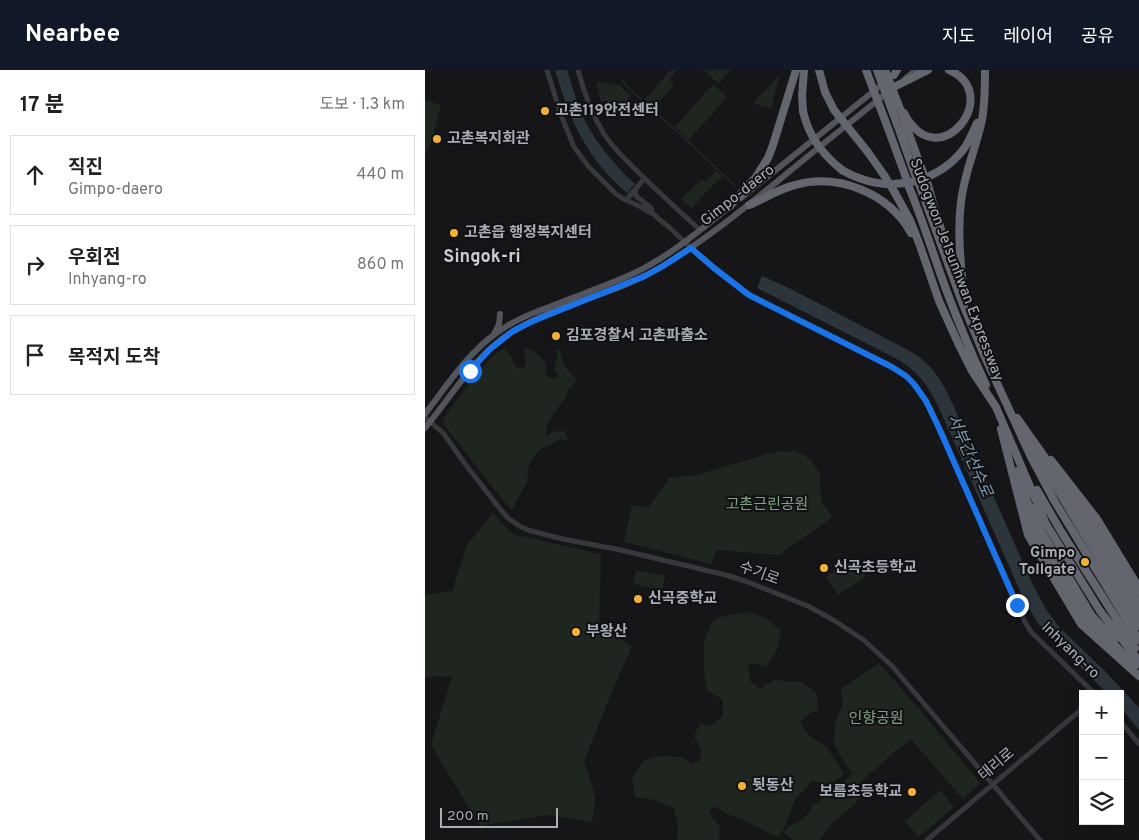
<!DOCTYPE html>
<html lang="ko">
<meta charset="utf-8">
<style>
body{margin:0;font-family:Overpass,"Noto Sans KR",sans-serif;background:#f6f6f6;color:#222}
.controls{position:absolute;right:15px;bottom:15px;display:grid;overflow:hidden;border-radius:0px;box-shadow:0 5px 20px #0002}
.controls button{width:45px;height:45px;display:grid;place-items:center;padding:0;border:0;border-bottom:1px solid #e0e0e0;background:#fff;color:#222;font:25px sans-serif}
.scale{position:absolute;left:15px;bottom:12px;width:118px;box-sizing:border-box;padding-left:5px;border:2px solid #a8adb8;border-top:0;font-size:14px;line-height:18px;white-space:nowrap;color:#a8adb8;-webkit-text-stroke:4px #111113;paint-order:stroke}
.stop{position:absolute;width:15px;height:15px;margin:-11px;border:4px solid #1a73e8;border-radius:50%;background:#fff}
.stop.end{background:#1a73e8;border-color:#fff;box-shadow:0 1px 5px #0008}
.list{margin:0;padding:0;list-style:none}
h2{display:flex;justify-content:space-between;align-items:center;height:65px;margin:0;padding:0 20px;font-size:21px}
h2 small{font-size:16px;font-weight:400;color:#767676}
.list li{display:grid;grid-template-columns:32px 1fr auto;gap:15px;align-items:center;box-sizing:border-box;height:80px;margin:0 10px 10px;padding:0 10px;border:1px solid #e0e0e0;border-radius:0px}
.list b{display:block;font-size:19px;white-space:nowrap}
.list p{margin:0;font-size:16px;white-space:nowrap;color:#767676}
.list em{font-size:16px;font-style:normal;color:#767676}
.icon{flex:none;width:28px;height:28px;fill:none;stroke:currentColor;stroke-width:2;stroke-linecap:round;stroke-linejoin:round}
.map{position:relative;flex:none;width:714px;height:770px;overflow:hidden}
header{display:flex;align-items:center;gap:30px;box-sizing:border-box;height:70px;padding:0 25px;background:#111827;color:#fff}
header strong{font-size:24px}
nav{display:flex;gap:28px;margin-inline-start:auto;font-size:18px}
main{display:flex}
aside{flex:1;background:#fff}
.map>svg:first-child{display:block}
</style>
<header>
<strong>Nearbee</strong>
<nav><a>지도</a><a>레이어</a><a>공유</a></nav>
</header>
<main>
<aside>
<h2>17 분<small>도보 · 1.3 km</small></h2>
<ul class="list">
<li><svg class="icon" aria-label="ahead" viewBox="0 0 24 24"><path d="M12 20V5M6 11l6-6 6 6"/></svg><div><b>직진</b><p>Gimpo-daero</p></div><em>440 m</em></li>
<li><svg class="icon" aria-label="right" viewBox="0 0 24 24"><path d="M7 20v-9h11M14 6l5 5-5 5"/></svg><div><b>우회전</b><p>Inhyang-ro</p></div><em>860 m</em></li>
<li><svg class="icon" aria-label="arrive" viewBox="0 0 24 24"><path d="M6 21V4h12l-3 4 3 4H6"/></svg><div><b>목적지 도착</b></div></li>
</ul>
</aside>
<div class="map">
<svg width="714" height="770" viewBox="0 0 714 770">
<rect width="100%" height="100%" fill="#161618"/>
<path fill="#1e261f" d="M246,0H252L244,10L249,15L229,38L220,30V29Z
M278,0H306L293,14Z
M355,4L346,38L330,34V31Z
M172,12L196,16L199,20L206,25L190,45L182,30L176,32L172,16Z
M288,14L302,27L264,70L250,57Z
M0,30L16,35L7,71L0,85Z
M291,101L297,106V107L279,124L267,138H266L257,130V128L276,110L281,111Z
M79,278L87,288L88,293L92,298L95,299L100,296L101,293L99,283L100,278C110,281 115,285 121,294C121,302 118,310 132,307L133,305L129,299C132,292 131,284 134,278L139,295L152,311L144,319L140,328L123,352L121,366L131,361H139L143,371L136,369L116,379L108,388L104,396L102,411L87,440L76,428L20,356L18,351L21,344L61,293L68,286Z
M370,381L385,389L395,404L396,431L408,447L354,485L292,480L286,494L199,472L207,435L223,438L244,408L271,405L349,382Z
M68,443L87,464L176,484L174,558L207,576L185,626L159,691L171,728L167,752L124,745L55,756L6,675L27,606L0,607V525L27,521L42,475Z
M429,488L441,507L413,525L401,507Z
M211,500L240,506L237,520L208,514Z
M323,542L342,549L356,561L351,582L341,597L334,594L323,593L325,611L335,619L348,610L377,612L392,624V640L384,644L375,652L385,666L401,676L419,704L405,715L387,711L370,730L359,759L352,767C340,762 330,755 319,750C307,745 300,745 289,736L284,743L295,757L294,770H252L253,756L249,738L230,730L210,727L207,708L219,690L234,686L257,687L267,694L274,691L277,681L269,666L275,653L286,656L298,646V630L282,620L279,601V572L287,551L296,547Z
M454,593L495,640L555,713L538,729L486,669L468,683L434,714L440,722L439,724L428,736L409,751L394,770H368L359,763L363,756L371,754L381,747L388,735L404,725L428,703L421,696L409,673L410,654L418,634L416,619Z
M515,720L529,737L494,767L480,751Z"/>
<path fill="#2c353c" d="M130,0H142C146,13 150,25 154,38C166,67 187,93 210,114L202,123C161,88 145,50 130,0Z
M337,206L364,218L483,280C509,295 517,311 529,337L606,511L622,541L636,559L680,601L714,638V660L695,637V624H683L639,581L613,553L603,537L596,523L514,338C502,314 494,302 470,288L332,218Z"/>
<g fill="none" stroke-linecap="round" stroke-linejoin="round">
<path stroke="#2c353c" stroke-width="1" d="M198,10L200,15L267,75L310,116"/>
<path stroke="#37383d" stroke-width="5" d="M122,0L136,45L149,77L163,96L191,124L197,128L216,137L228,144L245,158L282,193L324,225L467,297L481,306L489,314L501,331L514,358L600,552L606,562L670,624
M153,0C159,23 167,44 179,64C188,78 199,88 210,99C231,120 253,140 275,160
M211,119L210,125L226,138L228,144
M201,130L219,109
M0,347L19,364L37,390L75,439L84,449L96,457L106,461L138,469L191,479L301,505L323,512L383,536L410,551L440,571L467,596L615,770
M695,651L714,674
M502,770L658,638"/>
<path stroke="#53555c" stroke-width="6" d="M480,9L491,0
M316,128L460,12
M69,264L74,254L75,244
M0,344C21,317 41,285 70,264C86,252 104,244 124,237C151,226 178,217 205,205C243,188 275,160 308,134
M0,358C27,326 52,282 89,261C136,232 194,224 241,194C289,164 332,128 376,92C405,68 435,45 464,21"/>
<path stroke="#63666e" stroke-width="8" d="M394,0L400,22
M469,5L472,0
M471,16L503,0
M378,41L377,26L379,0
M479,43C513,109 580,24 524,0
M479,50L497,100
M472,54L489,102
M464,61L480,105
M442,81L459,105
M417,100C422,103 428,106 434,108C471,122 513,111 538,80C544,72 548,62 552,53
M502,112L517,163
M494,114L537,232L559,285L606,387L630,432L714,570
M484,117C498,151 509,187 522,222C534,254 547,285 561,315
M470,123L485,150L494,173L514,231L534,275L547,301L571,337L621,454L675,541L714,591
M324,135C339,129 353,119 370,115C413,103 464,123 486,163
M304,137L331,107L343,88L348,75L371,0
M539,228C536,196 532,164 536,132C539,104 551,78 557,50C560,33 560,17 560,0
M592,348L624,393
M576,359L603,465L656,554L714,606
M602,368L714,556
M626,390L672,449L711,513L714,521
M621,391L647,429
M592,401L605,440
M612,420L637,463L710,578
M647,425C672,460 696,496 714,535
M643,428L701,522L714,547
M601,437L608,462L661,549L687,575
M606,438L614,458L667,546L689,570
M685,570L710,596"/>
<path stroke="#63666e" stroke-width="8" d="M441,0L464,61
M452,0L472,54
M460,0L479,49
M400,22L409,40L442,81
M378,41C383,65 398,85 417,100
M497,100L502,112
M489,102L494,114
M459,105L470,123
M480,105L484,117"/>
</g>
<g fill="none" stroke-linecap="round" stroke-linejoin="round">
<path stroke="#1a73e8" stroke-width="6" d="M45,301L64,280L88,261L108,251L220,206L238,196L266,178L289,198L324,225L467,297L481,306L489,314L501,331L514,358L592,535"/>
</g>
<g fill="#f2b134" stroke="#111113" stroke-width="2">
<circle cx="120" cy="41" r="5"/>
<circle cx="12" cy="69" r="5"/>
<circle cx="29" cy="163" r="5"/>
<circle cx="131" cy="266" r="5"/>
<circle cx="660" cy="492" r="5"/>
<circle cx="399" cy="498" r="5"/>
<circle cx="213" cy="529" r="5"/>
<circle cx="151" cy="562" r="5"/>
<circle cx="317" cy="716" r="5"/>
<circle cx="487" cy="722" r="5"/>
</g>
<g text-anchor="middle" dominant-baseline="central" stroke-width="4" stroke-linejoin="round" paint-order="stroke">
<g font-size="15" font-weight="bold" fill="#a8adb8" stroke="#111113" text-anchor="start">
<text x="130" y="41">고촌119안전센터</text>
<text x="22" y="69">고촌복지회관</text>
<text x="39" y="163">고촌읍 행정복지센터</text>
<text x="141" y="266">김포경찰서 고촌파출소</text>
<text x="650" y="483" text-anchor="end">Gimpo<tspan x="650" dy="17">Tollgate</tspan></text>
<text x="409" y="498">신곡초등학교</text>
<text x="223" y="529">신곡중학교</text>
<text x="161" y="562">부왕산</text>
<text x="327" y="716">뒷동산</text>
<text x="477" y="722" text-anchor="end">보름초등학교</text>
</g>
<g font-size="15" fill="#a8adb8" stroke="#111113">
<text transform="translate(313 126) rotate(-38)">Gimpo-daero</text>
<text transform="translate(531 200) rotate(69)">Sudogwon Je1sunhwan Expressway</text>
<text transform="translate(334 504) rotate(20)">수기로</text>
<text transform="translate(645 581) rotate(44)">Inhyang-ro</text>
<text transform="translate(572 695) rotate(-40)">태리로</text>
</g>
<g font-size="15" fill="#7fa381" stroke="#111113">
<text x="342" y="435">고촌근린공원</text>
<text x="451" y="649">인향공원</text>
</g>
<g font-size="16" font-style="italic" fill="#7f9bb3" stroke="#111113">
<text transform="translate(544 386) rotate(66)">서부간선수로</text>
</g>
<g font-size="18" font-weight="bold" fill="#c9ccd4" stroke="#111113">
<text x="57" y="187">Singok-ri</text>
</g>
</g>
</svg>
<div class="controls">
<button>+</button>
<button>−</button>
<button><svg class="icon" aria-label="layers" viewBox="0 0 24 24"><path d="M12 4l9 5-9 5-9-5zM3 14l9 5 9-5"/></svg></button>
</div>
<div class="scale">200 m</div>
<div class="stop" style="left:45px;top:301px"></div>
<div class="stop end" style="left:592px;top:535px"></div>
</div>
</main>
